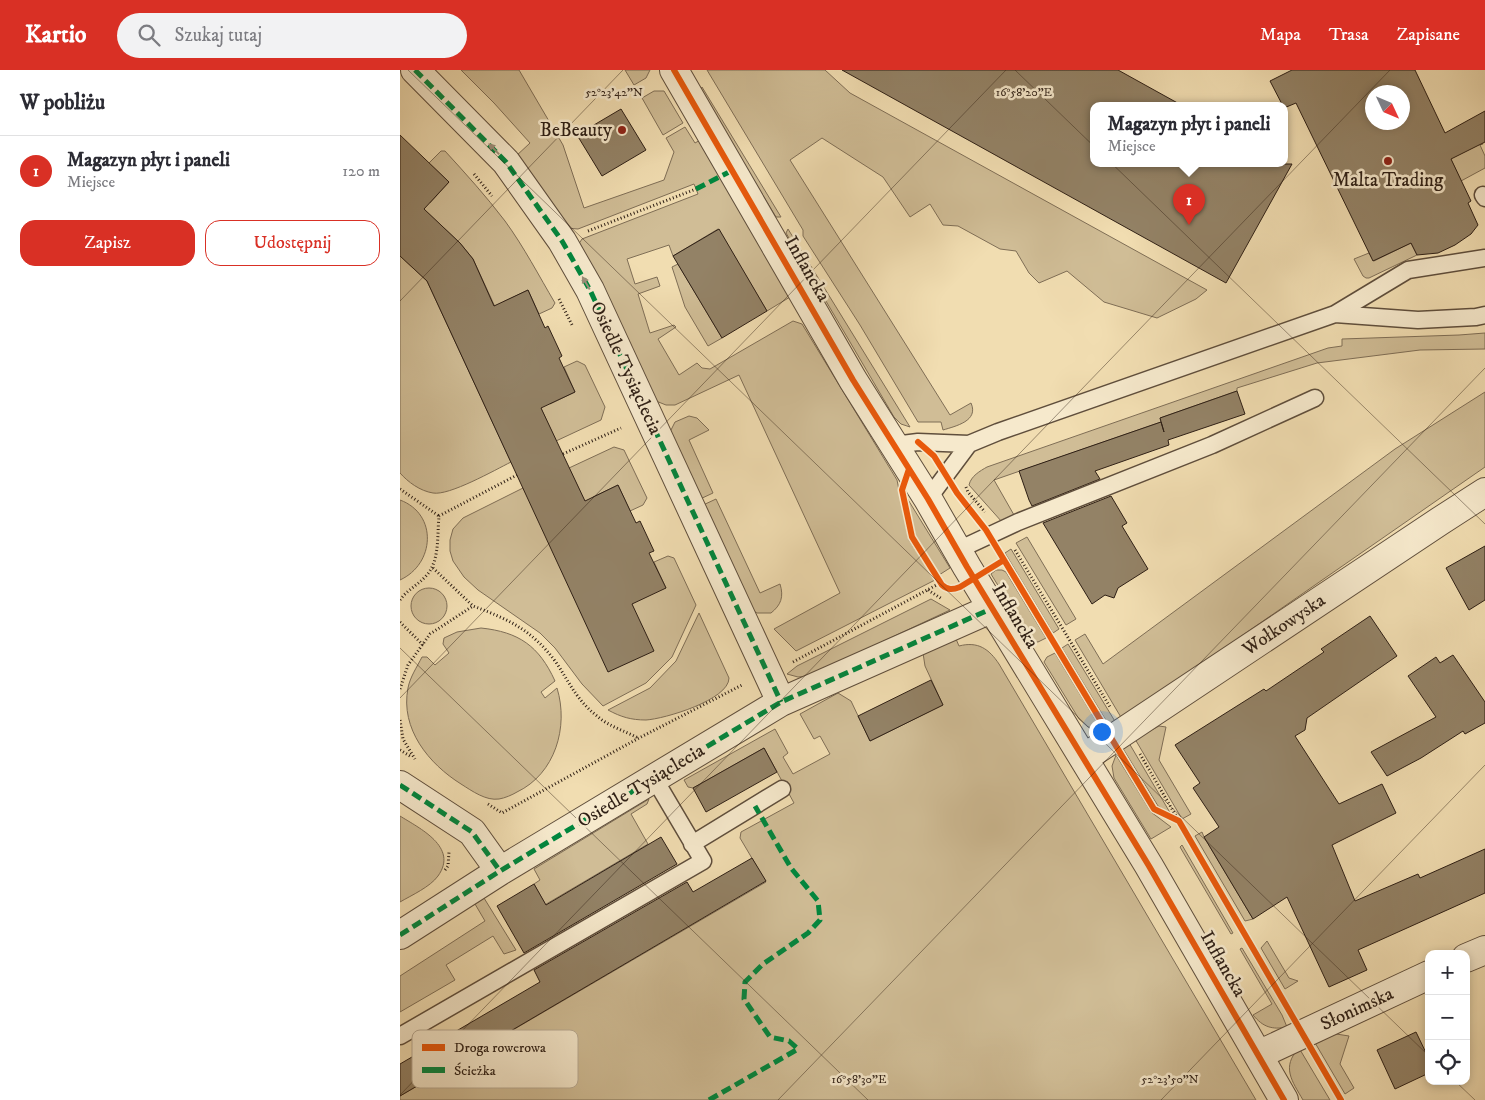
<!DOCTYPE html>
<html lang="pl">
<meta charset="utf-8">
<style>
body{margin:0;font-family:"IM FELL DW Pica",serif;background:#f2f2f3;color:#2b2b33}
.controls{position:absolute;right:15px;bottom:15px;display:grid;overflow:hidden;border-radius:10px;box-shadow:0 2px 8px #0003}
.controls button{width:45px;height:45px;display:grid;place-items:center;padding:0;border:0;border-bottom:1px solid #e1e1e2;background:#fff;color:#2b2b33;font:25px sans-serif}
.compass{position:absolute;left:965px;top:15px;width:45px;height:45px;border-radius:50%;background:#fff;box-shadow:0 2px 8px #0003;rotate:134deg}
.you{position:absolute;left:701px;top:661px;width:18px;height:18px;margin:-12px;border:4px solid #fff;border-radius:50%;background:#1a73e8;box-shadow:0 0 0 8px #1a73e833}
.badge{display:grid;place-items:center;width:32px;height:32px;border-radius:50%;background:#d93025;color:#fff;font-size:16px;font-weight:700}
.pin{position:absolute;translate:-50% -41px;filter:drop-shadow(0 1px 2px #0008)}
.pin::after{content:'';position:absolute;top:26px;width:18px;height:15px;background:inherit;clip-path:polygon(0 0,100% 0,50% 100%)}
.popup{position:absolute;left:690px;top:32px;width:198px;height:65px;box-sizing:border-box;display:grid;place-content:center;border-radius:10px;background:#fff;filter:drop-shadow(0 1px 4px #0005);font-size:16px;white-space:nowrap;color:#7c7c81}
.popup b{font-size:19px;color:#2b2b33}
.popup::after{content:'';position:absolute;left:50%;top:100%;margin-left:-10px;border:10px solid transparent;border-top-color:#fff}
.list{margin:0;padding:0;list-style:none}
h2{display:flex;justify-content:space-between;align-items:center;height:65px;margin:0;padding:0 20px;font-size:21px}
h2 small{font-size:16px;font-weight:400;color:#7c7c81}
.list li{display:grid;grid-template-columns:32px 1fr auto;gap:15px;align-items:center;box-sizing:border-box;height:70px;padding:0 20px;border-top:1px solid #e1e1e2}
.list b{display:block;font-size:19px;white-space:nowrap}
.list p{margin:0;font-size:16px;white-space:nowrap;color:#7c7c81}
.list em{font-size:16px;font-style:normal;color:#7c7c81}
.actions{display:flex;gap:10px;padding:15px 20px}
.actions a{flex:1;padding:11px 0;border:1px solid #d93025;border-radius:15px;text-align:center;font-size:18px;color:#d93025}
.actions .main{background:#d93025;color:#fff}
.icon{flex:none;width:28px;height:28px;fill:none;stroke:currentColor;stroke-width:2;stroke-linecap:round;stroke-linejoin:round}
.map{position:relative;flex:none;width:1085px;height:1030px;overflow:hidden}
header{display:flex;align-items:center;gap:30px;box-sizing:border-box;height:70px;padding:0 25px;background:#d93025;color:#fff}
header strong{font-size:24px}
nav{display:flex;gap:28px;margin-inline-start:auto;font-size:18px}
.search{width:350px;height:45px;background:#f2f2f3;display:flex;align-items:center;gap:12px;box-sizing:border-box;padding:0 18px;border-radius:28px;color:#7c7c81;font-size:19px}
main{display:flex}
aside{flex:1;background:#fff}
.map>svg:first-child{display:block}
</style>
<header>
<strong>Kartio</strong>
<div class="search"><svg class="icon" aria-label="search" viewBox="0 0 24 24"><circle cx="10" cy="10" r="6"/><path d="M15 15l6 6"/></svg>Szukaj tutaj</div>
<nav><a>Mapa</a><a>Trasa</a><a>Zapisane</a></nav>
</header>
<main>
<aside>
<h2>W pobliżu<small></small></h2>
<ul class="list">
<li><span class="badge">1</span><div><b>Magazyn płyt i paneli</b><p>Miejsce</p></div><em>120 m</em></li>
</ul>
<div class="actions"><a class="main">Zapisz</a><a>Udostępnij</a></div>
</aside>
<div class="map">
<svg width="1085" height="1030" viewBox="0 0 1085 1030">
<rect width="100%" height="100%" fill="#f1ddb1"/>
<filter id="stains"><feTurbulence type="fractalNoise" baseFrequency=".004" numOctaves="4"/><feColorMatrix values="0 0 0 0 .2 0 0 0 0 .09 0 0 0 0 .02 0 0 0 .5 -.17"/></filter>
<radialGradient id="worn" r=".72"><stop offset=".6" stop-color="#630" stop-opacity="0"/><stop offset="1" stop-color="#630" stop-opacity=".3"/></radialGradient>
<path fill="#d0bd96" stroke="#7f6e56" d="M61,0H119L163,75L184,138L264,110L274,82L266,68L285,57L295,73L302,69L390,227L367,241L318,159L273,186L269,175L227,189L235,214L257,207L260,216L238,224L250,263L274,255L276,257L258,269L279,305L297,293L302,298L310,299L393,251L402,254L497,410L509,470L535,510L396,581L374,559L440,523L339,305L275,335H266L251,329L176,178L182,169L298,124L294,114L178,159L165,158L115,87L130,73L94,33Z
M225,0H250L246,8L234,15Z
M307,0H425L450,23L807,220L796,229L757,248L704,232L667,201L639,213L629,203L616,181L600,179L558,156L543,155L530,134L510,147L483,107L422,68L390,90L550,345L571,333C579,351 556,356 543,360L541,352H518L460,255L403,166V160Z
M302,17L381,147H376L300,21Z
M254,21H264L283,53L263,65L242,28Z
M1072,54L1083,74L1080,75L1085,86V98L1061,111L1042,70Z
M41,81H45C66,104 86,126 105,151C124,177 139,206 155,233L152,238L139,244L128,220L103,232L102,252L73,189L60,173L11,127L17,121L30,133L49,112L29,93Z
M388,159L510,357L501,354L494,347L386,163Z
M1011,173L1017,185L969,208H966L963,206L954,189L969,183L974,191Z
M0,186L27,211L111,392C95,400 49,426 33,423C20,421 8,412 0,403Z
M278,194L322,268L308,276L285,237L272,197Z
M1085,263V279L1020,280L917,293L837,318V321L760,348L761,352L594,410L614,445L602,452L569,415C571,406 580,401 587,397L928,278L942,276V269L1059,265Z
M177,291L185,295L205,337L201,350L156,371L134,323L142,319L150,334L175,322L164,297Z
M1085,322V397L722,649L675,570L685,564L703,594L995,379Z
M289,346L297,348L309,360L289,370L313,423L298,430L269,364L275,352Z
M214,377L224,380L247,428L243,435L230,441L218,415L193,427L200,443L192,447L169,398Z
M123,418L224,518H266L254,492L268,486L274,488L296,535L272,587L246,613L203,636L182,614L155,578L140,563L78,520L64,507L53,491L50,481V470L53,459L63,448Z
M507,428L550,498L539,505L515,465Z
M316,429L360,523L380,514C384,527 381,535 371,543H357L352,540L301,436Z
M0,430C38,444 35,494 0,510Z
M627,467L676,549L666,555L616,473Z
M611,479L659,559L653,563L605,483Z
M596,500H602L606,502L646,568L638,572L632,571L591,504Z
M11 536a18 18 0 1 1 36 0a18 18 0 1 1-36 0Z
M531,529L550,540L409,606L398,607L387,604L397,596Z
M299,543L329,608C329,630 264,649 246,650C231,650 221,647 208,640L250,618L276,591Z
M81,558C119,562 139,576 155,611L141,622L145,628L157,618C169,657 155,704 117,722C112,725 105,728 99,729C86,731 72,721 61,714C29,694 0,659 8,618C10,607 17,597 22,587H27L35,595L49,583L43,574L44,568L57,562Z
M556,569L559,576C578,571 589,579 599,594L856,1030H0V1026L366,812L340,768L341,762L394,733L364,678L293,718L288,717L284,710L375,659L388,683L383,687L393,704L430,684L420,666L414,669L400,644L438,623L451,631L470,671L543,635L525,596L523,583Z
M668,574L716,653L710,657L662,578Z
M655,583L701,659L688,657L679,649L644,592L647,587Z
M759,656L766,657L759,690L791,744L782,749L735,669Z
M729,673L772,746L758,736L722,677Z
M716,685L751,742L771,757L751,769L714,708L712,696Z
M249,729L247,734L231,744L248,774L109,856L108,854L144,832L134,814L140,810L134,799Z
M0,746C19,758 59,777 38,806C30,817 12,825 0,832Z
M802,762L804,767L853,849L845,851L795,766Z
M782,775L833,863L831,864L780,777Z
M84,828L116,880L104,884L93,866L46,895L55,910L0,942V906L85,851L75,834Z
M867,871L889,908L898,911L885,919L861,878Z
M842,878L882,945L887,957C872,960 863,957 853,945L872,934L840,879Z
M930,963L949,966L940,994L954,1018L945,1024L914,971Z
M899,978L930,1030H903C892,1011 881,997 899,978Z"/>
<path fill="#938266" stroke="#2e1f15" fill-rule="evenodd" d="M442,0H718L783,36H694V94H892L826,213Z
M892,0H1015L1045,63L1085,41V72L1051,89L1071,131L1068,133L1078,155L1071,164L1055,175L1038,183L1017,185L1011,173L973,191L896,33L884,38L870,11ZM972,22H1002V52H972Z
M221,39L246,80L202,106L177,65Z
M0,65L49,112L24,139L60,173L73,189L94,236L128,220L145,258L148,256L162,286L159,288L175,322L141,338L185,431L218,415L236,453L240,451L254,481L249,483L266,518L232,534L254,581L208,602L27,211L0,186Z
M319,159L367,241L322,268L273,186Z
M837,321L845,344L768,370L769,375L695,401L700,409L632,436L629,430L619,401L761,352L764,362L760,348Z
M711,426L727,453L722,456L748,499L718,518L714,528L705,525L692,534L643,453Z
M1085,476V530L1069,540L1046,498Z
M970,546L997,586L907,648L905,660L895,666L939,734L982,714L996,743L932,775L955,831L1018,804L1020,808L1085,779V823L958,880L967,900L929,917L887,827L853,849L804,767L819,757L793,718L800,713L775,675L864,619L866,621L924,582L921,579Z
M1053,585L1085,632V653L1065,664L1063,661L1021,688L987,706L971,682L1036,647L1008,606L1036,587L1040,593Z
M531,610L543,635L470,671L458,646Z
M364,678L377,702L306,742L293,718Z
M261,767L277,794L124,883L97,836L134,814L146,835Z
M352,788L366,811L0,1026V994L140,912L134,900L287,812L293,822Z
M1016,962L1029,989V1003L995,1019L977,980Z"/>
<g fill="none" stroke-linecap="round" stroke-linejoin="round">
<g stroke="#5f4e3c" stroke-width="19">
<path id="lane" d="M1083,125L1085,128
M935,244L1008,200L1085,188
M494,375L518,372L569,374L598,362L935,244L1018,250L1076,247L1085,245
M528,429L569,374
M558,480L618,452L812,375L915,328
M292,774L382,719
M0,966L303,791L254,708"/>
</g>
<g stroke="#5f4e3c" stroke-width="30">
<path id="street" d="M15,0L106,92L162,171L190,220L381,632
M274,0L453,310L528,429L567,497L749,796L884,1030
M684,688L1040,451L1085,422
M0,715L72,762L100,801
M0,865L100,801L381,632L593,538
M1066,888L1085,880
M858,985L1029,905"/>
</g>
<path stroke="#2e1f15" stroke-width="3" stroke-dasharray="1 2.5" stroke-linecap="butt" d="M74,104L92,126
M188,161L296,119
M159,229L173,257
M163,384L221,358
M566,417L568,422L585,442
M0,419L39,446
M615,480L710,637
M33,498L73,536
M528,520L542,529
M0,530C7,520 18,515 26,506C40,491 37,466 39,446L117,405
M0,552L23,575
M393,592L544,511
M0,619L8,595L30,564L73,536C108,549 132,560 155,591C169,611 176,630 197,646C208,656 225,661 238,668
M0,650L3,669L15,689
M0,680L10,686
M740,684L779,751
M88,734L102,743L239,668L342,615
M45,800L48,796L49,782"/>
<use href="#lane" stroke="#f6e9cc" stroke-width="16"/>
<use href="#street" stroke="#f6e9cc" stroke-width="28"/>
<path stroke="#00873e" stroke-width="5" stroke-dasharray="10 5" stroke-linecap="butt" d="M15,0L106,92L162,171L190,220L381,632
M296,119L333,100
M0,715L72,762L100,801
M0,865L100,801L381,632L593,538
M309,1030L398,979L389,971L370,967L344,929L345,912L363,894L408,863L420,850L418,831L391,798L355,736"/>
<g stroke="#f6e9cc" stroke-width="9">
<path id="cycleway" d="M274,0L453,310L528,429L567,497L749,796L884,1030
M518,372L534,386L557,423L586,460L754,739L779,751L941,1030
M509,399L502,420L512,467L542,515C548,520 552,520 560,517L604,490"/>
</g>
<use href="#cycleway" stroke="#e8590c" stroke-width="6"/>
</g>
<defs><path id="oneway-solid" d="M-6-.8H1V-3.2L6.5 0L1 3.2V.8H-6Z" transform="scale(1.25)"/></defs>
<g fill="#9c8e7a">
<use href="#oneway-solid" transform="translate(94 79) rotate(-134)"/>
<use href="#oneway-solid" transform="translate(186 213) rotate(-120)"/>
</g>
<path fill="none" stroke="#2e1f15" stroke-width="1" stroke-opacity="0.45" d="M8,0L1029,986M615,0L1085,454M0,231L223,0M0,578L468,1030M0,628L606,0M1055,1011L1075,1030M0,1025L990,0M378,1030L1085,298M761,1030L1085,695"/>
<g fill="#8f2418" stroke="#f6e9cc" stroke-width="2">
<circle cx="222" cy="60" r="5"/>
<circle cx="988" cy="91" r="5"/>
</g>
<g text-anchor="middle" dominant-baseline="central" stroke-width="5" stroke-linejoin="round" paint-order="stroke">
<g font-size="19" fill="#2e1f15" stroke="#f6e9cc" text-anchor="end">
<text x="212" y="60">BeBeauty</text>
<text x="988" y="110" text-anchor="middle">Malta Trading</text>
</g>
<g font-size="19" fill="#2e1f15" stroke="#f6e9cc">
<text transform="translate(407 199) rotate(60)">Inflancka</text>
<text transform="translate(226 298) rotate(65)">Osiedle Tysiąclecia</text>
<text transform="translate(615 546) rotate(59)">Inflancka</text>
<text transform="translate(884 555) rotate(-34)">Wołkowyska</text>
<text transform="translate(241 716) rotate(-31)">Osiedle Tysiąclecia</text>
<text transform="translate(823 894) rotate(60)">Inflancka</text>
<text transform="translate(957 939) rotate(-25)">Słonimska</text>
</g>
</g>
<rect x="12" y="960" width="166" height="58" rx="8" fill="#f6e9cc" stroke="#baac95" stroke-width="1"/>
<rect x="22" y="974" width="23" height="7" fill="#e8590c"/>
<rect x="22" y="997" width="23" height="6" fill="#00873e"/>
<g font-size="14" fill="#2e1f15">
<text x="54" y="982">Droga rowerowa</text>
<text x="54" y="1005">Ścieżka</text>
</g>
<g font-size="12" text-anchor="middle" fill="#2e1f15" stroke="#f6e9cc" stroke-width="5" stroke-linejoin="round" paint-order="stroke">
<text x="624" y="26">16°58'20"E</text>
<text x="214" y="26">52°23'42"N</text>
<text x="770" y="1013">52°23'50"N</text>
<text x="459" y="1013">16°58'30"E</text>
</g>
<rect width="100%" height="100%" filter="url(#stains)"/>
<rect width="100%" height="100%" fill="url(#worn)"/>
</svg>
<div class="controls">
<button>+</button>
<button>−</button>
<button><svg class="icon" aria-label="locate" viewBox="0 0 24 24"><circle cx="12" cy="12" r="6"/><path d="M12 2v4M12 18v4M2 12h4M18 12h4"/></svg></button>
</div>
<svg class="compass" viewBox="-18 -18 36 36"><path d="M0-13l5 13h-10z" fill="#e53935"/><path d="M0 13l5-13h-10z" fill="#7c7c81"/></svg>
<div class="you"></div>
<div class="pin badge" style="left:789px;top:155px">1</div>
<div class="popup"><b>Magazyn płyt i paneli</b>Miejsce</div>
</div>
</main>
